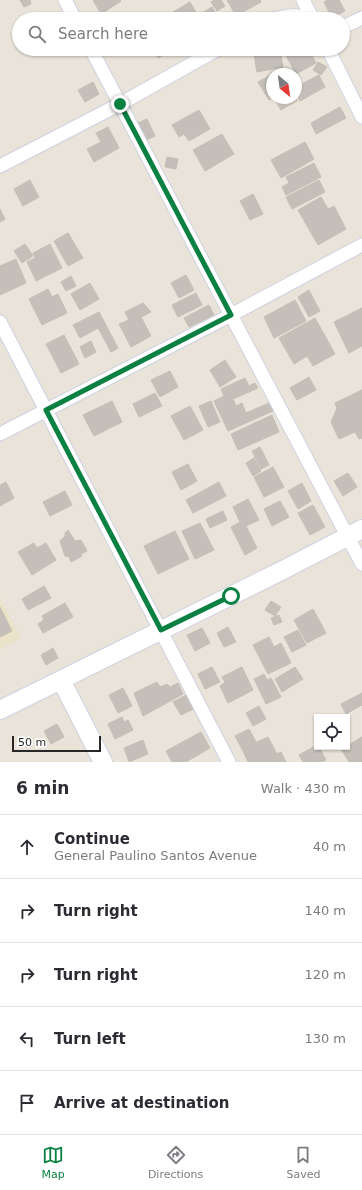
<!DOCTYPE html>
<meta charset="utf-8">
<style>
body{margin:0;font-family:"DejaVu Sans",sans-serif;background:#f2f2f3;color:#2b2b33}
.controls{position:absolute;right:12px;bottom:12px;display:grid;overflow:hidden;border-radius:0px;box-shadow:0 1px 3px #0004}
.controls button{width:36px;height:36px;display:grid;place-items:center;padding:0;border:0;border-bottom:1px solid #e1e1e2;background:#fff;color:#2b2b33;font:20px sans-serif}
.compass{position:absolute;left:266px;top:68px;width:36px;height:36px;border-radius:50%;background:#fff;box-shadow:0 1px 3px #0004;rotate:151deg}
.scale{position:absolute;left:12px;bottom:10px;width:89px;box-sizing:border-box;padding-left:4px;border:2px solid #272727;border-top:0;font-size:11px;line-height:14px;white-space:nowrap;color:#272727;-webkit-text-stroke:3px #fff;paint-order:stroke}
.stop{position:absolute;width:12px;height:12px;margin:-9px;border:3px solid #0b8043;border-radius:50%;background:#fff}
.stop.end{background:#0b8043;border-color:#fff;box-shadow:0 1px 4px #0008}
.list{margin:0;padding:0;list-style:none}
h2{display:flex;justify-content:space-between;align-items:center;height:52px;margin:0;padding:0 16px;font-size:17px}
h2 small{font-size:13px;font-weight:400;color:#7c7c81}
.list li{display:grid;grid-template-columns:26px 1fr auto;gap:12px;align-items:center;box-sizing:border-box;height:64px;padding:0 16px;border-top:1px solid #e1e1e2}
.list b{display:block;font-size:15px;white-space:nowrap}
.list p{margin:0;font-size:13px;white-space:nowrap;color:#7c7c81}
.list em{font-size:13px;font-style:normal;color:#7c7c81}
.icon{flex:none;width:22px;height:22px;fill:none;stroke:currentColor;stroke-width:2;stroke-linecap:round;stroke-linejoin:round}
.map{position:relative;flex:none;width:362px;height:762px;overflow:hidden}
.search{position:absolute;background:#fff;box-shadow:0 1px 3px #0004;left:12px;right:12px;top:12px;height:44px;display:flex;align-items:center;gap:10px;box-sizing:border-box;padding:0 14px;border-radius:22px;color:#7c7c81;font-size:15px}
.sheet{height:372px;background:#fff}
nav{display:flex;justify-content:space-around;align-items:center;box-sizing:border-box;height:56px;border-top:1px solid #e1e1e2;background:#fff;font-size:11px;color:#7c7c81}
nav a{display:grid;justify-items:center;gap:2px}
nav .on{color:#0b8043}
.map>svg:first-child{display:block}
</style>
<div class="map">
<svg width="362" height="762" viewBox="0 0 362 762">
<rect width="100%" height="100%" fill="#e9e3d9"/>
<path fill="#eae2c9" d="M0,598L21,638L0,649Z"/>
<path fill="#c4c0b9" stroke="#c4bfb4" d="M20,0H30L31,4L24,7Z
M93,0H120L121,1L101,14Z
M214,0H221L225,6L217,11L211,2Z
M227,0H260L261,2L236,16Z
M328,0H339L345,11L332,18L324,2Z
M190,2L200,19H177L173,12Z
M212,7L219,19H202L200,14Z
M153,49H174L158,58Z
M253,49H280L283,67L257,72Z
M286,49H308L316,63L296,74L283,50Z
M318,62L327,67L321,75L313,70Z
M271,75L272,98L269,100L258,82Z
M319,75L325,87L300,101L296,94V87Z
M93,82L99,94L85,102L78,90Z
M274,98H296L297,101L281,110Z
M340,107L346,118L316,134L311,123Z
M199,110L210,129L189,141L184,134L179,137L172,125Z
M147,119L155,136L144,141L136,124Z
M108,127L119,148L94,162L87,149L101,142L96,133Z
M222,134L234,154L205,171L193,150Z
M305,142L314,159L281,178L271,160Z
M167,157L178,159L176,169L165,167Z
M314,163L321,177L286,195L282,187L289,183L286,177Z
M30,180L39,197L23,206L14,189Z
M319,180L325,192L292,209L286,197Z
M253,194L263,214L250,220L240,201Z
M321,197L328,209L334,206L346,229L318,245L298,210Z
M0,209L5,219L0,222Z
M68,233L83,258L68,266L54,241Z
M25,244L33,256L22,263L14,251Z
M50,244L62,268L36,281L27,262L35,258L33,253Z
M16,259L26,283L0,295V266Z
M186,275L194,290L179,298L171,283Z
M71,276L76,286L66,291L61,282Z
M90,283L99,299L80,310L71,294Z
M48,289L52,297L58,294L67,313L42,325L29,299Z
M309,290L320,311L309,317L298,297Z
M196,293L202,305L178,317L172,305Z
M295,300L306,321L274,338L264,317Z
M143,303L151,312L141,317L151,336L131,347L119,324L129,320L125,312Z
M209,305L214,315L189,327L184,318Z
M362,308V346L349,353L334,322Z
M99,312L118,348L111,352L98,328L80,338L73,325Z
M315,318L335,354L313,366L307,356L294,364L279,338Z
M64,335L79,364L61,373L46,344Z
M91,341L96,352L85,358L80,347Z
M225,360L236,377L220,387L210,370Z
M170,371L178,387L160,397L151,380Z
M309,377L316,390L297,400L290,388Z
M245,378L249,386L255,383L258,388L233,399L236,406L242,403L246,413L269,403L273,411L228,431L214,401L224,396L221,389Z
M362,390V438L359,439L355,432L339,439L331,422L337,408L335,403Z
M155,393L162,406L139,417L133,404Z
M112,401L122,422L94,436L83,415Z
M211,401L220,422L208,427L199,406Z
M190,406L203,430L184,440L171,416Z
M272,415L279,432L238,450L231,434Z
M260,447L269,465L261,469L252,451Z
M254,458L261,471L253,476L246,463Z
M188,464L197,481L181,490L172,472Z
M273,467L284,487L264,497L254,477Z
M348,473L357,487L343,496L334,481Z
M6,482L14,498L0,506V485Z
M219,482L226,496L193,513L186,500Z
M302,483L311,501L298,509L288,491Z
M65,491L72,505L50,516L43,502Z
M248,499L259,520L246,526L257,548L245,555L231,527L240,522L233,507Z
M280,501L289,517L272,526L264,509Z
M313,505L325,527L310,535L298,513Z
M223,511L227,520L210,528L206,519Z
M200,523L214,550L195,559L182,531Z
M68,530L75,541L81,540L87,551L81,554L82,556L71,562L69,557L65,556L60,541L65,536V533Z
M175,531L189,559L158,574L144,546Z
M34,543L37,548L46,543L56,560L32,575L18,552Z
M44,586L51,598L28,610L22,599Z
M271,601L281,607L275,616L265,610Z
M65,603L73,617L43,633L38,624L44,620L42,616Z
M0,607L12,631L0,637Z
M313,609L326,633L307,643L294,620Z
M279,615L282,622L274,625L271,618Z
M228,627L236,642L224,647L217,633Z
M202,628L210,643L195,651L187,635Z
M298,630L306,645L292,652L284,637Z
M269,637L274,647L281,643L291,663L268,674L253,645Z
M53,648L58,658L46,665L41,655Z
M212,667L220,682L205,689L198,674Z
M242,667L253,690L228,703L220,686L225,682L222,677Z
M295,667L303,679L282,692L275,679Z
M264,674L267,680L271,678L281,697L266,704L254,679Z
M157,682L160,687L167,684L170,687L178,683L183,694L143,716L134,693Z
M123,688L132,706L118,713L109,695Z
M362,693V705L346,714L341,704Z
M186,695L193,709L181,715L173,702Z
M259,706L266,719L253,726L246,713Z
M122,717L124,722L128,720L133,730L115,739L108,724Z
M57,724L64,737L51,744L44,731Z
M249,729L256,742L242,749L235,736Z
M201,732L210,748L186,762H172L166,751Z
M268,737L277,754L260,762H248L242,749Z
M362,737V762H349L341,749L347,747V746Z
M143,740L148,754L129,762L124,748Z
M317,745V747H319L326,760L322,762H303L299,755Z
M281,752L286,762H260L277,754Z"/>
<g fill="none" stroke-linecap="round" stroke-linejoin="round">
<g stroke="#cfd1e0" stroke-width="15">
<path id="street" d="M65,0L75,19
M303,0L313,19
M273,19C288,15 297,15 312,18
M343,27L362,18
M91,49L362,564
M328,49L362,117
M0,166L120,104L218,49
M0,322L229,762
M0,434L231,315L362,245"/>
</g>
<g stroke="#cfd1e0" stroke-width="20">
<path id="secondary" d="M61,680L103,762
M0,710L283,570L362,529"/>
</g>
<use href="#street" stroke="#fff" stroke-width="13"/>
<use href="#secondary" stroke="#fff" stroke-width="18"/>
</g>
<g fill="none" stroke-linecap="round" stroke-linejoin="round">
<path stroke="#0b8043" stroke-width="5" d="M120,104L231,315L46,410L161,630L231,596"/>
</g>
</svg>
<div class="controls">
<button><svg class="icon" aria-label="locate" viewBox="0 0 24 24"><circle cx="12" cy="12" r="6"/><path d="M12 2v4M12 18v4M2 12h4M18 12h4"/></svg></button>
</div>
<svg class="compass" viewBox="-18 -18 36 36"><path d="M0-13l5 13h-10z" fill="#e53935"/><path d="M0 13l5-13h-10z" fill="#7c7c81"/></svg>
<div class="scale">50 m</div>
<div class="stop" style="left:231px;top:596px"></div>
<div class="stop end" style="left:120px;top:104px"></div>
<div class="search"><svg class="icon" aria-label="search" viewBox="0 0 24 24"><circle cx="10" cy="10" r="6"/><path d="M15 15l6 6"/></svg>Search here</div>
</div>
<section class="sheet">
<h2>6 min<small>Walk · 430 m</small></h2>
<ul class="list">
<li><svg class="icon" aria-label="ahead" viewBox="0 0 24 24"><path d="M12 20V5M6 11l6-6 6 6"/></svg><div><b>Continue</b><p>General Paulino Santos Avenue</p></div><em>40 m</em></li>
<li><svg class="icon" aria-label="right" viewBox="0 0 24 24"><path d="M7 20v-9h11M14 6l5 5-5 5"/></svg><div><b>Turn right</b></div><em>140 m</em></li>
<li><svg class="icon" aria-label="right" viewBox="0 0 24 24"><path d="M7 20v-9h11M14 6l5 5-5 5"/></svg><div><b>Turn right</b></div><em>120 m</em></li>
<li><svg class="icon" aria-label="left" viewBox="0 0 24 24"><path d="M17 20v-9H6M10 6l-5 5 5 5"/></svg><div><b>Turn left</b></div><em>130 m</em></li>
<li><svg class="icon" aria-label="arrive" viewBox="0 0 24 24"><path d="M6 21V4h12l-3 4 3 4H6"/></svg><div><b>Arrive at destination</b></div></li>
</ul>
</section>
<nav>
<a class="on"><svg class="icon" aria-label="map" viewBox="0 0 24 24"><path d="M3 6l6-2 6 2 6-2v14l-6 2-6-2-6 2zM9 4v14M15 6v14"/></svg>Map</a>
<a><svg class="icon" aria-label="directions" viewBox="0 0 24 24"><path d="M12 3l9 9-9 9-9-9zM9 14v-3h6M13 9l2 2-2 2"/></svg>Directions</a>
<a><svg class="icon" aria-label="saved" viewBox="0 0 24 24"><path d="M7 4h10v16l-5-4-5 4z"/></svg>Saved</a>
</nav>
